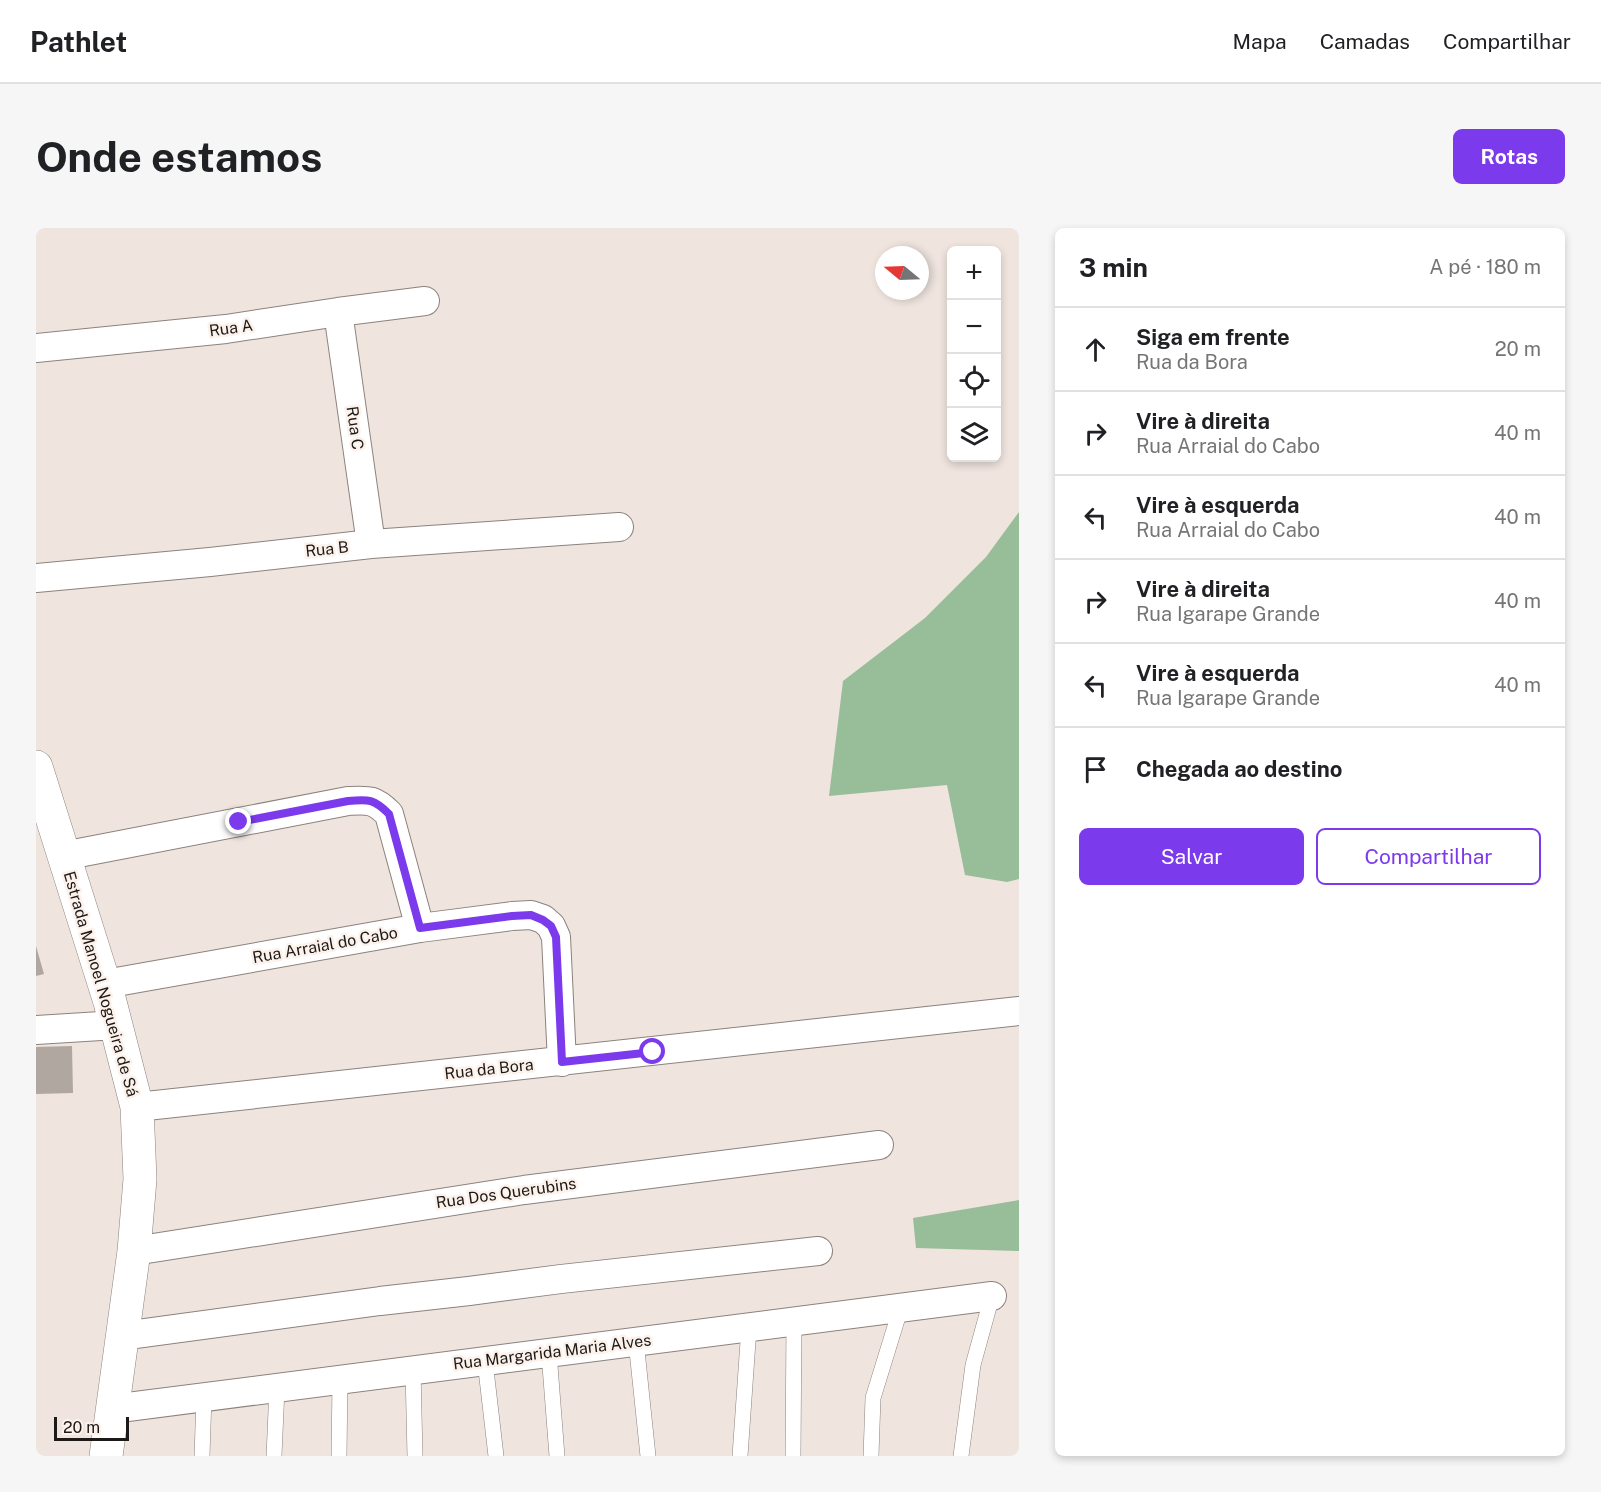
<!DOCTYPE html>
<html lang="pt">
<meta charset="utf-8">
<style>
body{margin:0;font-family:"Public Sans",sans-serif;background:#f6f6f6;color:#202124}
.controls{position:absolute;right:18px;top:18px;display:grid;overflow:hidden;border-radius:9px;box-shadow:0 3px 9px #0003}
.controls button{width:54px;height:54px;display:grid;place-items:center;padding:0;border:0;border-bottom:2px solid #e0e0e0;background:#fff;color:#202124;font:30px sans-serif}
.compass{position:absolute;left:839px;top:18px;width:54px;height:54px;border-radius:50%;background:#fff;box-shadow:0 3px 9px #0003;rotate:289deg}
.scale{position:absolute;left:18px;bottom:15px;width:75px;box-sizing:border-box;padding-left:6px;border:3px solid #1d1917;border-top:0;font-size:16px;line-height:21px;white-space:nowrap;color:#1d1917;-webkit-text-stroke:4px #fcf2eb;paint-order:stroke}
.stop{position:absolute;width:18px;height:18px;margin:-14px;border:4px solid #7c3aed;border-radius:50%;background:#fff}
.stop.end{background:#7c3aed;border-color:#fff;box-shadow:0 2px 6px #0008}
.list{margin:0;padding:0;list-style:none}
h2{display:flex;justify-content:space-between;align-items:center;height:78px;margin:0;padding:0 24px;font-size:26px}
h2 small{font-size:20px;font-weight:400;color:#757577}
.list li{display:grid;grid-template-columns:39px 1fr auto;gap:18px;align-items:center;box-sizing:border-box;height:84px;padding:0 24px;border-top:2px solid #e0e0e0}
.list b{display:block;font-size:22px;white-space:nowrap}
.list p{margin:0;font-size:20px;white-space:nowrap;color:#757577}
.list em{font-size:20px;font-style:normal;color:#757577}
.actions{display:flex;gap:12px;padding:18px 24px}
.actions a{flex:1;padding:14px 0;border:2px solid #7c3aed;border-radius:9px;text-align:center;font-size:21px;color:#7c3aed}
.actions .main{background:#7c3aed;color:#fff}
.icon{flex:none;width:33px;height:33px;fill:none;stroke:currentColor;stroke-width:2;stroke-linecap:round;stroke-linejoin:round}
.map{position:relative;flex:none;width:983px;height:1228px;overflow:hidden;border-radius:9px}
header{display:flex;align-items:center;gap:36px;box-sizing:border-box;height:84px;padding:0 30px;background:#fff;border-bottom:2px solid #e0e0e0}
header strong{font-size:28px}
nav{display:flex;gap:33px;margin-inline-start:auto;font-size:21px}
.intro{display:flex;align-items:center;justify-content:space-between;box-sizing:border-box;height:144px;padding:0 36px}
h1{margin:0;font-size:42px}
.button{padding:15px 27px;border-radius:9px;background:#7c3aed;color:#fff;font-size:21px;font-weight:700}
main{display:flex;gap:36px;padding:0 36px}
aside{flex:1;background:#fff;border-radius:9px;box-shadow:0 3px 9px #0003}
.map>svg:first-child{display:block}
</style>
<header>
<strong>Pathlet</strong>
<nav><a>Mapa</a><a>Camadas</a><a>Compartilhar</a></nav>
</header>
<div class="intro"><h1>Onde estamos</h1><a class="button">Rotas</a></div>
<main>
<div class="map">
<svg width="983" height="1228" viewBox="0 0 983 1228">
<rect width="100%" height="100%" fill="#efe4de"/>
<path fill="#97bd99" d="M983,284V651L971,654L929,647L911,557L793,568L807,453L889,390L950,329Z
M983,972V1023L880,1020L877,990Z"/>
<path fill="#b1a7a1" d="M0,718L8,746L0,748Z
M36,818L37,865L0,866V819Z"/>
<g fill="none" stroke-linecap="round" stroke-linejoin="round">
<g stroke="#8c827c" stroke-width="16">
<path id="lane" d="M600,1113L612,1228
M513,1125L521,1228
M449,1133L460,1228
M377,1142L379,1228
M166,1228L168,1169
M238,1228L241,1160
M303,1228L304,1152
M704,1228L713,1099
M757,1228L758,1093
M835,1228L837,1170L865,1079
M925,1228L937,1137L956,1068"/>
</g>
<g stroke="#8c827c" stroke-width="30">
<path id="street" d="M302,84L335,316
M0,120L190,101L302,84L389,73
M0,350L174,334L335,316L583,299
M27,628L312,573C333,572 338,571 353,586L384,700
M69,756L384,700L476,688L495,687L507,691L515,698L520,709L526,834
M0,802L81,797
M101,879L983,783
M98,1023L488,962L843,917
M86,1108L344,1073L433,1063L525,1051L782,1023
M76,1181L956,1068"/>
</g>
<g stroke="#8c827c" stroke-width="34">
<path id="secondary" d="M0,539L74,774L101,879L104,951L98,1023L70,1228"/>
</g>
<use href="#lane" stroke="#fff" stroke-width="15"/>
<use href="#street" stroke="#fff" stroke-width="28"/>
<use href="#secondary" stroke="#fff" stroke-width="33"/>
</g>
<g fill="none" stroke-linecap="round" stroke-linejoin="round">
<path stroke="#7c3aed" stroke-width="8" d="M203,594L312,573C333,571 338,571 353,586L384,700L476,688L495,687L507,692L515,698L520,709L526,834L617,824"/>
</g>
<g text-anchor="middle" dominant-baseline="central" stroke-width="5" stroke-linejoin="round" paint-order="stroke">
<g font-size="16" fill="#1d1917" stroke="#fcf2eb">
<text transform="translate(195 100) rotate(-8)">Rua A</text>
<text transform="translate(319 200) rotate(82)">Rua C</text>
<text transform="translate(291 321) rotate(-6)">Rua B</text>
<text transform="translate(289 717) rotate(-10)">Rua Arraial do Cabo</text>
<text transform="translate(65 756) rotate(74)">Estrada Manoel Nogueira de Sá</text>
<text transform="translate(453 841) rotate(-6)">Rua da Bora</text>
<text transform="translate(470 965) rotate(-8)">Rua Dos Querubins</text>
<text transform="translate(516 1124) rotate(-7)">Rua Margarida Maria Alves</text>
</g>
</g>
</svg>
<div class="controls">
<button>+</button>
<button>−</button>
<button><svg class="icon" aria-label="locate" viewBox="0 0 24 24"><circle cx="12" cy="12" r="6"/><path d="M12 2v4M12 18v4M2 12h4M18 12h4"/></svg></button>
<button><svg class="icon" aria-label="layers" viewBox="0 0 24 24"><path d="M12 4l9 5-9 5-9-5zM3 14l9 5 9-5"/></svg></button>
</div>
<svg class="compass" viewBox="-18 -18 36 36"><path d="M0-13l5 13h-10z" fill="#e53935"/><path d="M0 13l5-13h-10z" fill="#757577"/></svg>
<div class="scale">20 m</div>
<div class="stop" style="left:617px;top:824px"></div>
<div class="stop end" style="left:203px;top:594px"></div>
</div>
<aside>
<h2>3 min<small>A pé · 180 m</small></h2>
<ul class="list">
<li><svg class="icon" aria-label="ahead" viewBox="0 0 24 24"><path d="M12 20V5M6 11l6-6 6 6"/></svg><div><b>Siga em frente</b><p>Rua da Bora</p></div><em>20 m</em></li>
<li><svg class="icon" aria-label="right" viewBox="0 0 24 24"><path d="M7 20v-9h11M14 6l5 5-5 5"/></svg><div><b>Vire à direita</b><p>Rua Arraial do Cabo</p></div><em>40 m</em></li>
<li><svg class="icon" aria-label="left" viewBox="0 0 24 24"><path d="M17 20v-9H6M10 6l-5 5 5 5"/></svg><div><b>Vire à esquerda</b><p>Rua Arraial do Cabo</p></div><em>40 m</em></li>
<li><svg class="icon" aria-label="right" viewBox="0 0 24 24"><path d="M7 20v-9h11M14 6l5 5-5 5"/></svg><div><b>Vire à direita</b><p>Rua Igarape Grande</p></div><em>40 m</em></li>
<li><svg class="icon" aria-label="left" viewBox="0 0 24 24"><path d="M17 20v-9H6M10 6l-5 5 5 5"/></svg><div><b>Vire à esquerda</b><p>Rua Igarape Grande</p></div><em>40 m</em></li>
<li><svg class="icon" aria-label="arrive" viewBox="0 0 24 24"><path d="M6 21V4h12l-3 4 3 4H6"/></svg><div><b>Chegada ao destino</b></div></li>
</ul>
<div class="actions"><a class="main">Salvar</a><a>Compartilhar</a></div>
</aside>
</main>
